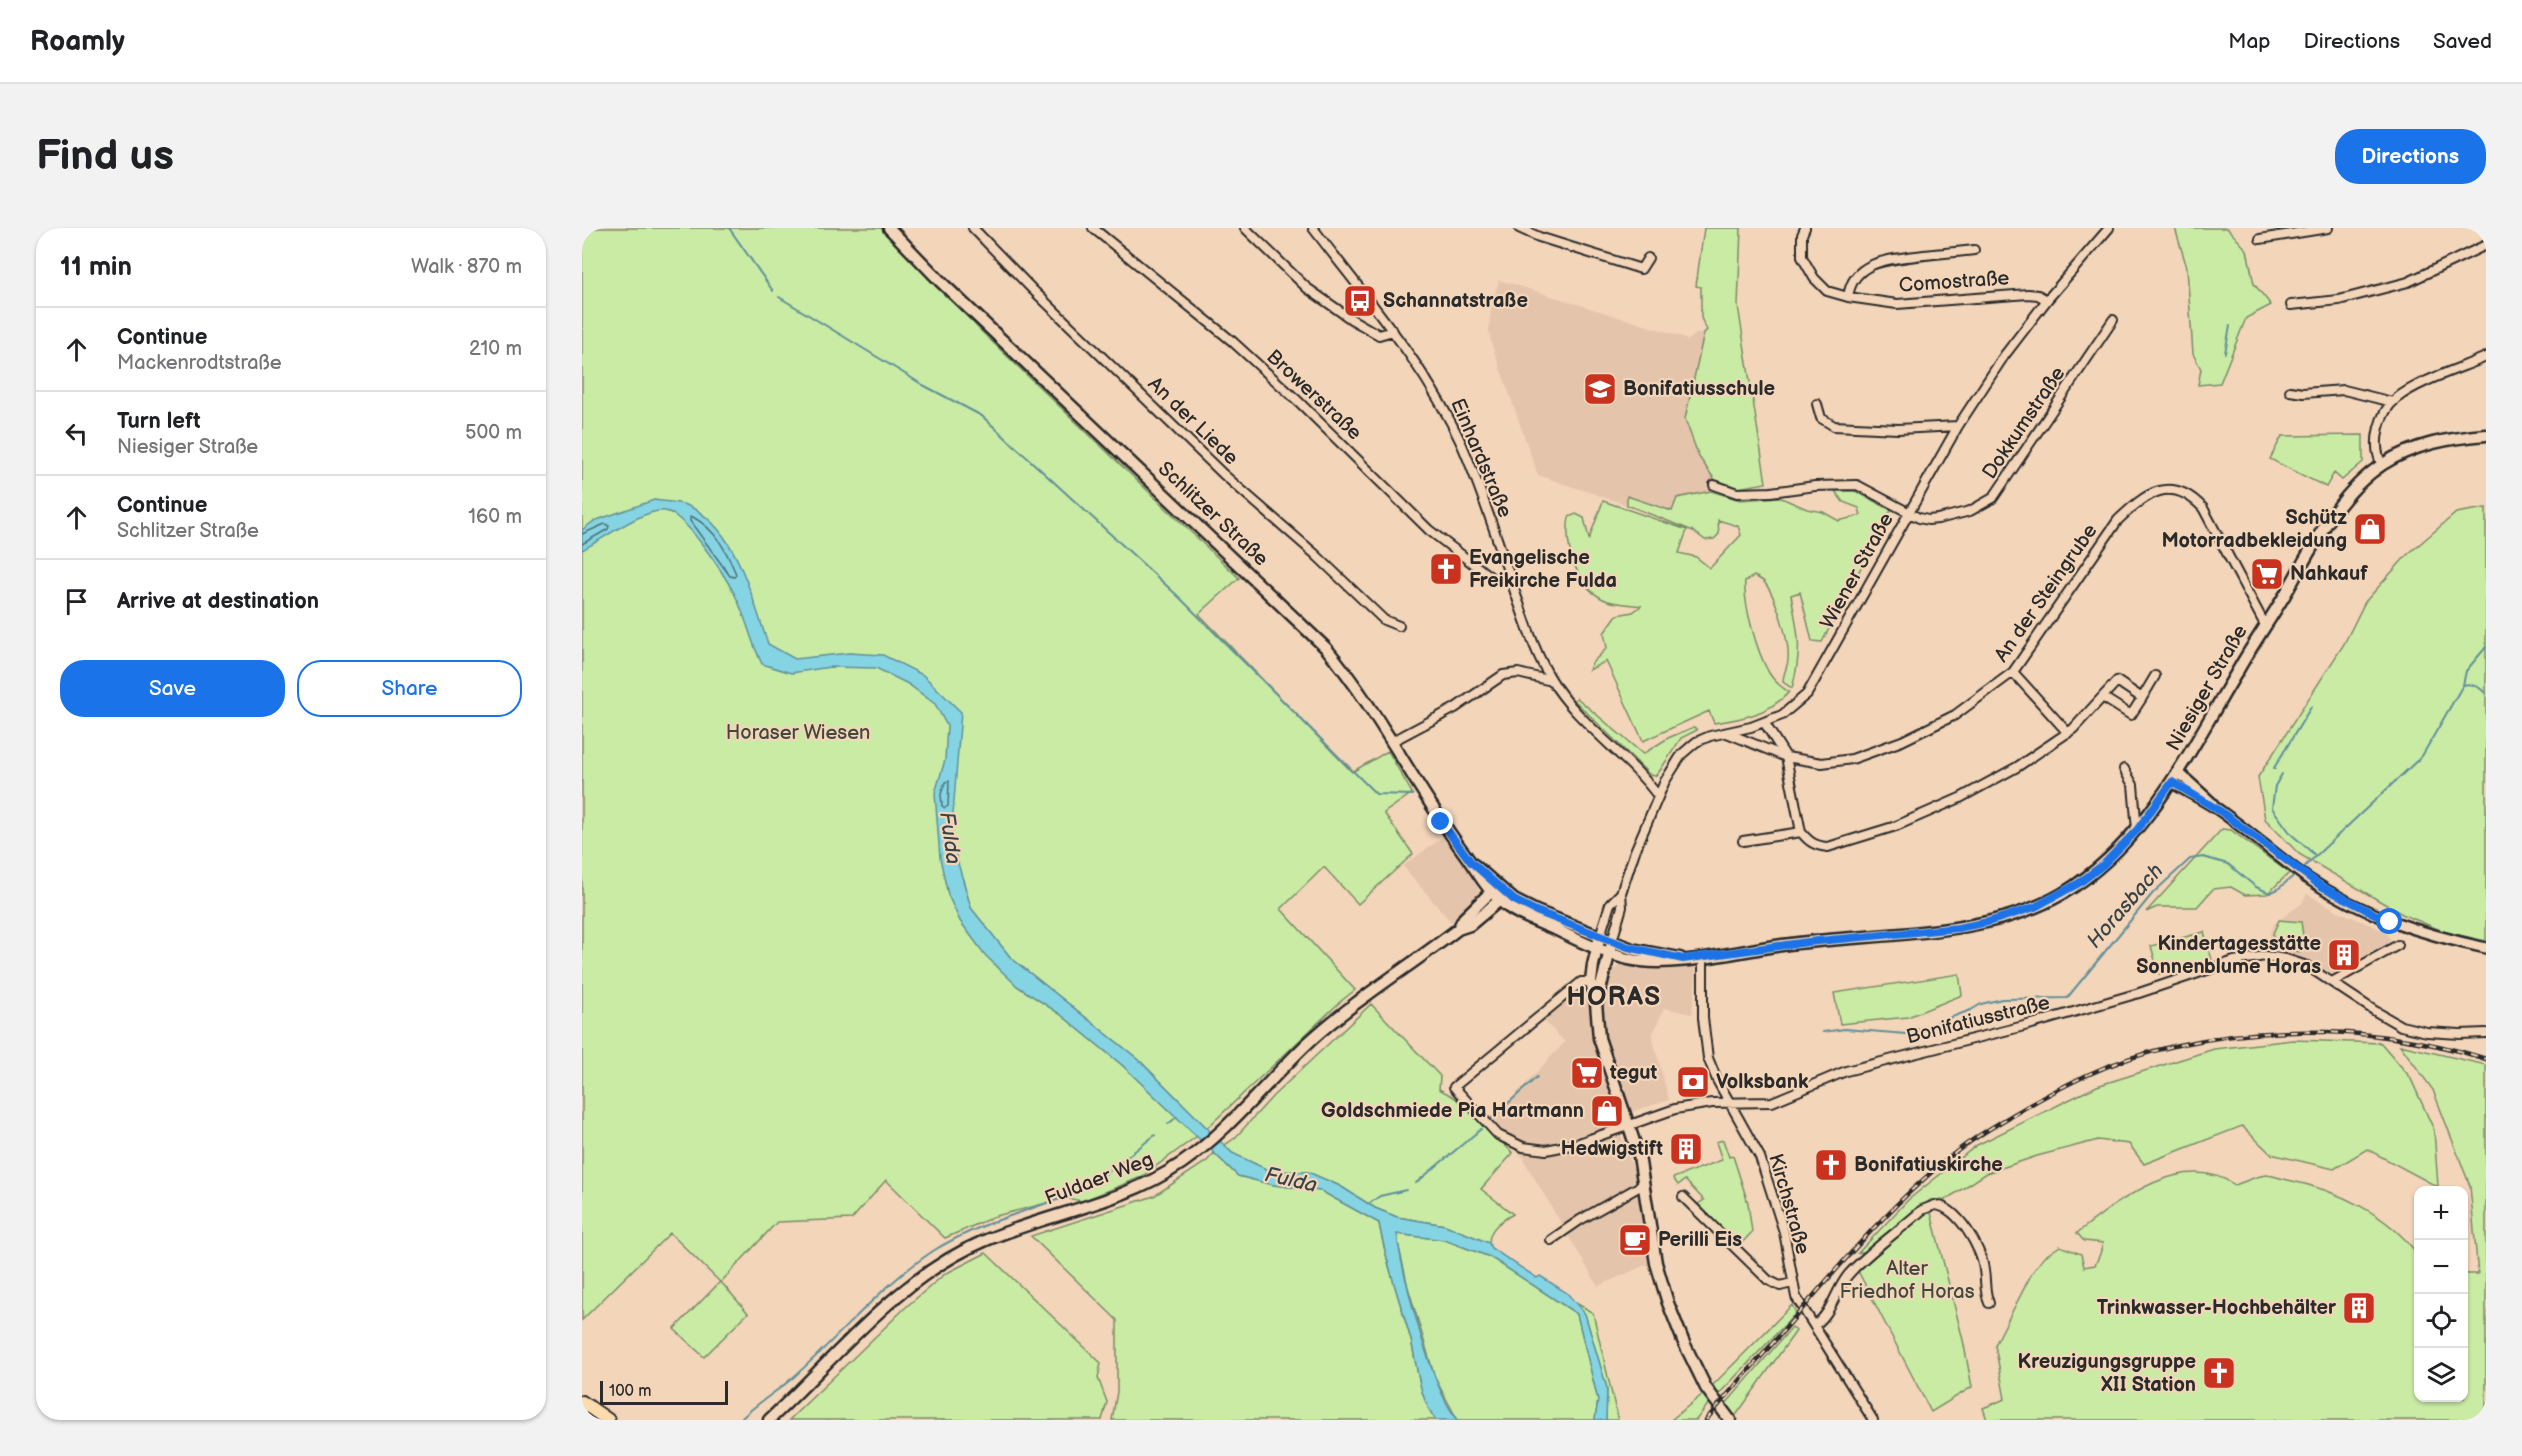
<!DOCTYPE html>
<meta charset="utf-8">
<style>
body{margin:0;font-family:"Balsamiq Sans",sans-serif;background:#f2f2f2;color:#202124}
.controls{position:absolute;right:18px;bottom:18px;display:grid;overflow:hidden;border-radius:12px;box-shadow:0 2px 4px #0004}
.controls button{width:54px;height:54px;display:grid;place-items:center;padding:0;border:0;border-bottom:2px solid #e0e0e0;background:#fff;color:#202124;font:30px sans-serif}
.scale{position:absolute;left:18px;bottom:15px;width:128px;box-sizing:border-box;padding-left:6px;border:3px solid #2b2b2b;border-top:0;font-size:16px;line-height:21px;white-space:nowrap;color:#2b2b2b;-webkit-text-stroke:4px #f3d5b9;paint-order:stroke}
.stop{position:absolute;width:18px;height:18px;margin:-14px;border:4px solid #1a73e8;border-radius:50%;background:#fff}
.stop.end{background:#1a73e8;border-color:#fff;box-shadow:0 2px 6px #0008}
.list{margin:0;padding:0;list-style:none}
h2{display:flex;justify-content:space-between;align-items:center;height:78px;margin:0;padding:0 24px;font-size:26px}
h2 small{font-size:20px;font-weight:400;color:#757577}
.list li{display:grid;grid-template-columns:39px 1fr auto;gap:18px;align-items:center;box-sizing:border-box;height:84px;padding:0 24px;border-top:2px solid #e0e0e0}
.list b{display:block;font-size:22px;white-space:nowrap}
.list p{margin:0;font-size:20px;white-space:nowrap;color:#757577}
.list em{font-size:20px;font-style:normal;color:#757577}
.actions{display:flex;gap:12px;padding:18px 24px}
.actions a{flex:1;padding:14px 0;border:2px solid #1a73e8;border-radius:24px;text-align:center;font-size:21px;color:#1a73e8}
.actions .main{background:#1a73e8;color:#fff}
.icon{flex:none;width:33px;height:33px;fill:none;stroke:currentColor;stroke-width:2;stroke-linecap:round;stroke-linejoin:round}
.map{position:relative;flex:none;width:1904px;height:1192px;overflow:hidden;border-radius:24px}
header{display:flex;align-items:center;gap:36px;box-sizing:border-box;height:84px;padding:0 30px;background:#fff;border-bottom:2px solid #e0e0e0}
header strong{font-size:28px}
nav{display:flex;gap:33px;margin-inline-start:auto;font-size:21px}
.intro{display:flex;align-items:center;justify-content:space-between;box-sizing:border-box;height:144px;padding:0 36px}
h1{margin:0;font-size:42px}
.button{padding:15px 27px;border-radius:24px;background:#1a73e8;color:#fff;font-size:21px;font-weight:700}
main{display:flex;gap:36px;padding:0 36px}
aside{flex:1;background:#fff;border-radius:24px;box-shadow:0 2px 4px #0004}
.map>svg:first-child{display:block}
</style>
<header>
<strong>Roamly</strong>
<nav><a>Map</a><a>Directions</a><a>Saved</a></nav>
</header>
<div class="intro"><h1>Find us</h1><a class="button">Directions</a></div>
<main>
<aside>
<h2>11 min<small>Walk · 870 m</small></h2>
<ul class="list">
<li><svg class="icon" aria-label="ahead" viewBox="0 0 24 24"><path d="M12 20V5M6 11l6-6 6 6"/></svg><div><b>Continue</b><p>Mackenrodtstraße</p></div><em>210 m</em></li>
<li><svg class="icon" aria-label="left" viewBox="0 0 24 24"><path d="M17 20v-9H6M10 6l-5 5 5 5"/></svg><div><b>Turn left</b><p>Niesiger Straße</p></div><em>500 m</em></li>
<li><svg class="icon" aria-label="ahead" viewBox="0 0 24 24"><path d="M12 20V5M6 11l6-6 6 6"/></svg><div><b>Continue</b><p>Schlitzer Straße</p></div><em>160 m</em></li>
<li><svg class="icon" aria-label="arrive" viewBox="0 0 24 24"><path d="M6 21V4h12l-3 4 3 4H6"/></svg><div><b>Arrive at destination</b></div></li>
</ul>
<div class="actions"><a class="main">Save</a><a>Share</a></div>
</aside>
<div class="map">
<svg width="1904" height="1192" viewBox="0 0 1904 1192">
<rect width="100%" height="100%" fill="#f3d5b9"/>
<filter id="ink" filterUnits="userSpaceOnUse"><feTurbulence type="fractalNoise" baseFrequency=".0167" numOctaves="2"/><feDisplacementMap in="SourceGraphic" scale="12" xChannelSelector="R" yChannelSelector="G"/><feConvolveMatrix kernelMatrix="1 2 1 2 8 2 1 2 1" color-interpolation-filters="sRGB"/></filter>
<g filter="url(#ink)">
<path fill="#e4c4ab" d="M917,52L1101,109L1105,113L1114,106L1122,105L1103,191L1117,229L1133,252L1129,263L1095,270L1090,283L1046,269L1045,277L956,247L910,117L907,103L909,80Z
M862,608L895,656L897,663L890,675L869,694L821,638Z
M1725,666L1760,685L1805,704L1809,714L1803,720L1752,747L1710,726L1686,723L1688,705L1692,696L1719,676Z
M1040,735L1113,737L1114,749L1110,786L1082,780L1070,808L1087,872L1032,889L1054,949L1068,1035L1016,1058L943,934V931L906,896L983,814L960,791L999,758L1024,762L1029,745Z"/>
<path fill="#c9eba4" stroke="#7a8b68" stroke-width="1.5" d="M0,0H299L400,104L657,350L617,386L770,544L806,523L830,565L802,585L831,626L776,676L742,639L699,681L773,762L759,773L625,900L556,831L429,730L389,680L381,652L373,666L435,758L478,786L540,837L615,908L559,949L533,960L500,973L484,970L414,988L363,1010L304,952L270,991L195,994L139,1054L166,1085L122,1129L92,1101L138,1054L88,1005L0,1092Z
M1122,0H1159L1156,78L1184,255L1156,260L1133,252L1117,229L1103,191L1122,105L1125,102L1119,90V59L1114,58Z
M1593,0H1645L1665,22L1672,56L1689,77L1664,90L1638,155L1616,157L1619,141L1611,126L1605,40Z
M1781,207V234L1760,252L1752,245L1744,259L1688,231L1700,208Z
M1129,263L1158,272L1197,269L1225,281L1241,284L1257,293L1279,287L1277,280L1261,274L1253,263H1273L1309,282L1240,414L1230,413L1218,364L1209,367C1216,406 1221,420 1210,460L1201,454C1201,445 1206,439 1206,431C1208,414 1194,369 1183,355C1181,352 1176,350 1172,348L1163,353C1161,376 1175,424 1187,445C1192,453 1199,459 1207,464C1187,486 1160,491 1132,495L1127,483L1061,513L1024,433L1007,442L1010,435L1025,420L1022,405L1035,387L1051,384L1059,378C1048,376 1036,376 1026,373C995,362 982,319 987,289L994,286L1002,290L1007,311L1021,273L1105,302L1097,325L1114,329L1128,340L1159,307L1156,298L1136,292L1137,306L1132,311L1123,312L1111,303L1045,277V268L1090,283L1095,270Z
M1904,280V713L1863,704L1820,686L1717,626L1683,591L1676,549L1762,416L1783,374L1825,327L1874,285Z
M995,470L1061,526L1086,510L1112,499L1115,502L1099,510L1077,544L1073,548L1068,547L992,472Z
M1640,601L1649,602L1707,645L1685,666L1663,667L1649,659L1631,661L1615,679H1575L1564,684Z
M1697,692L1719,694L1721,708L1718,724L1691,719V706Z
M1622,704L1630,732L1577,746L1569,718Z
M1377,746L1380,767L1326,789L1258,796L1252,765Z
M789,776L858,848L857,861L872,869L931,925L899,961L931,986C919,993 907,1000 907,1015L863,997L815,989L793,980L758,958L726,944L688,943L650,925L643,917L653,910L691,868Z
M1711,812L1799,815L1828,849L1852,902L1856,959L1785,921L1752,941L1689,926L1660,898L1562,936L1547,916L1516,912L1455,928L1405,945L1363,972H1348L1286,1023L1276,1025L1326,972L1395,917L1515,858L1632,821Z
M1818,817L1904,837V1192H1405L1401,1180L1423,1171L1413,1117L1450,1045L1462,1029L1478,1018L1499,1026L1502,1039L1513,1037L1518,1026L1521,1015L1502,1013L1495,1005C1535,974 1600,921 1653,957C1662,954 1674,948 1684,947C1691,947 1700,951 1706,952C1755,962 1806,986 1836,1027V1170H1882V1046H1896L1888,958L1851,862Z
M1141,912L1147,929L1151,928L1166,975L1170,1004L1157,1018L1116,976L1122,972L1103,952L1096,957L1091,950L1140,932L1134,914Z
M632,925L656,948L692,957L739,963L797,995C804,1035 818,1073 829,1112C835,1137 837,1171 854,1192H530L535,1164V1092L449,1008L572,968L625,933Z
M1348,981L1381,1112L1390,1159L1349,1184L1276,1043Z
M814,1006L863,1012L908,1029L995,1086L1016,1172L1013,1192H876L874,1189L853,1150L826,1059Z
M404,1025L519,1135L516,1150L525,1174L520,1192H207L324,1079L363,1046Z
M994,1075L1011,1085L1036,1192H1024L1025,1160L1003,1086Z
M1210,1077L1214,1085L1134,1169L1128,1160Z
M1210,1099L1214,1103L1155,1186L1151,1189L1143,1177Z
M1121,1166L1127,1175L1114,1192H1089Z"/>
<path fill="#85d4e3" stroke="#619099" stroke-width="1.5" d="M72,272C82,274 95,273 104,277C154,297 170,370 186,416L213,431L267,425L301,427L341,447L379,484L369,611L389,680L429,730L556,831L650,925L688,943L726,944L758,958L793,980L815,989L863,997L907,1015L909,1020L955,1050L958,1048L985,1065L1003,1086L1025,1160L1024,1192H1013L1016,1172L995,1086L908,1029L863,1012L815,1006C819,1044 851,1166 876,1192H854C837,1171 835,1137 829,1112C818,1073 804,1035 797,995L739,963L692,957L656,948L540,837L478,786L435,758L403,727L378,693L366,667L358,630L353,565L363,532L365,498L353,476L326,456L294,440L248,439L209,445L180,436C169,414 164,389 153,367C143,348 104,286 83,283C62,280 20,312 0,322V302L12,293Z"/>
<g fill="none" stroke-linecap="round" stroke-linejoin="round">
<path stroke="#4f6f75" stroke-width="1.5" d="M108,289H111C134,302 144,322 154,346L152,349L148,348L108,293Z
M0,306L23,296L27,298L26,301L0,316
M367,553L366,578L363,580L360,578L359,566L363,554Z"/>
<path stroke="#619099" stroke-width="2" d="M147,0L191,63
M197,69L341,157L400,188L598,370L794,566L831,567
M1643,125L1648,98
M1881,457C1891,454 1898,459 1904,466
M1694,541L1692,540L1729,479
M1700,546L1693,558L1690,580L1709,606L1734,628
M1719,642L1840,528L1881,457L1884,443L1904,419
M1241,804L1263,801L1324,806L1389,782L1399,776L1420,771L1485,770L1571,665L1608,631L1621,629L1646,636L1674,659L1688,665L1696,661L1715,645
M910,890L955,849
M586,896L595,889
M834,955L899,901
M492,965L521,948L573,907
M786,976L798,968L824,962
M158,1192C175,1174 197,1163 215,1146C260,1105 300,1057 351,1023C391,998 438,985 482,969"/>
<g stroke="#2b2b2b" stroke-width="12">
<path id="minor" d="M391,0L450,61L641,246L733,326L802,392L817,398
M511,0L650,113L717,174L847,302L911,351L929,352
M663,0L725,60L769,91L797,107L811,103
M731,0C784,70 843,136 880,217C901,265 917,317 934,367C944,395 953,425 969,451C995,495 1045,526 1076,568
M937,0L957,9L1059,41L1066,30
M1223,0L1220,7V29L1232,50L1245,63L1266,69L1315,76L1446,66L1456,67L1465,72
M1678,11L1746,0
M1266,69C1268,54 1276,43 1290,37C1308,28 1369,25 1392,22
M1709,77L1757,72L1826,54L1904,17
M1708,163L1721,165L1762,162L1810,174
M1235,176L1239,190L1252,198L1316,201L1376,198
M1800,237C1789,216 1797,184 1815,170C1836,153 1879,140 1904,129
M1132,257L1155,265L1189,264L1233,258L1275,257L1337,290L1346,292L1356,291L1388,283L1411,270L1531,92
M1431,444L1486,505
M1560,470L1573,448
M1182,494L1204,529L1219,604C1227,614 1233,618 1246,619L1314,598L1378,570L1435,539L1491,501L1535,453L1560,470L1549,487L1522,470
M1145,505L1204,529L1240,535L1270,531L1320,513L1373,487L1431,444L1536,292C1564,265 1589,246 1621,280L1683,397
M809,514L873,480L921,447L936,445L970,453
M1542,541L1551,557L1555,602
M1161,613L1219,604
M1018,708L1028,676L1039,665
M1030,713L1040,679L1039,665L1053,623L1083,553L1100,526L1114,514L1128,508L1169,499L1200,487L1225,466L1376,198L1422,128L1465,72L1527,0
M1121,729V790L1126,830L1135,852L1178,929L1202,1004L1214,1069L1291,1192
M1009,754H999L872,859L916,907L941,919L964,922L994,916L1093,881L1130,875L1190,874L1264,843L1450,796L1557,765L1652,733L1683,728L1704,731L1725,738L1793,783L1819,798L1845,804L1878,806L1904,805
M1750,754L1816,717
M1101,969L1186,1052L1198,1058L1210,1055
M969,1012L998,992L1062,956
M1233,1097C1250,1085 1253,1063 1266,1047C1287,1023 1316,1004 1340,982L1353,977C1376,979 1400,1021 1402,1042C1404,1054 1402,1063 1407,1075"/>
</g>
<g stroke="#2b2b2b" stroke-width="14">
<path id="tertiary" d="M1596,544L1630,575
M1590,554C1606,565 1625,573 1641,585C1670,606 1696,629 1725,650C1780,687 1840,706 1904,720"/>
</g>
<g stroke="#2b2b2b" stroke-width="15">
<path id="secondary" d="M307,0L359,54L744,420C797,483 833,559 882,625C896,644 906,665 926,679C940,689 959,695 975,702C997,713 1022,725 1046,731C1088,741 1156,723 1200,717C1288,704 1401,712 1480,666C1564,616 1606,525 1655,444C1670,417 1688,392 1704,365C1730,320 1755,266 1801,236C1832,216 1868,210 1904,207
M892,637L932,672L954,683L1050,721L1098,730
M876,701L882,690L913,660
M1018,708L1011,737L1009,754L1014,775L1017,810L1057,928L1074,1035L1086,1075L1102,1115L1124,1160L1148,1192
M1015,774L1029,719
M187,1192C255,1129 315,1050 402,1013C467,985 540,976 600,935C649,901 685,853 728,813C774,771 827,739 876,701L888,697L925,666"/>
</g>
<g stroke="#2b2b2b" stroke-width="16">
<path id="primary" d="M0,1174L26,1192"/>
</g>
<use href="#minor" stroke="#f3d5b9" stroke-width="8"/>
<use href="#tertiary" stroke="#f3d5b9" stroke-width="9"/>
<use href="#secondary" stroke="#f3d5b9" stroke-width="10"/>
<use href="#primary" stroke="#fcdcac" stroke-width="12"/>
<g stroke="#2b2b2b" stroke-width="4.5">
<path id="rail" d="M1124,1192C1152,1158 1181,1127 1209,1094C1262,1032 1314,970 1378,921C1398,906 1420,893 1441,881C1461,869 1482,858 1503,848C1619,794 1783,791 1904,831"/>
</g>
<use href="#rail" stroke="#f3d5b9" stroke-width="2" stroke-dasharray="7" stroke-linecap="butt"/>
</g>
</g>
<g fill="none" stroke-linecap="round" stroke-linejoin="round" filter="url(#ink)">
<path stroke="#1a73e8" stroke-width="8" d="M859,594L889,634L932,672L954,683L1046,719L1101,731L1226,714L1376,700L1406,694L1453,679L1497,655L1521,637L1555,602L1590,554L1638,583L1739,658L1808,694"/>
</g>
<defs>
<g id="bus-square" transform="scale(1.725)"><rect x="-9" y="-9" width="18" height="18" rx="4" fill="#c8321e" stroke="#f3d5b9"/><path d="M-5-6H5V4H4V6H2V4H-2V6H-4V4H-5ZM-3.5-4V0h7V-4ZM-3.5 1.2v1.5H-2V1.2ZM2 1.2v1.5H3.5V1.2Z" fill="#fff"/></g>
<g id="school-square" transform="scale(1.725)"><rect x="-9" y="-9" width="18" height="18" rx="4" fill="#c8321e" stroke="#f3d5b9"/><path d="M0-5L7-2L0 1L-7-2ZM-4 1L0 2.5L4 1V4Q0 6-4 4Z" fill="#fff"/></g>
<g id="shop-square" transform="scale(1.725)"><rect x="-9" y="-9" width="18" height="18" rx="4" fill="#c8321e" stroke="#f3d5b9"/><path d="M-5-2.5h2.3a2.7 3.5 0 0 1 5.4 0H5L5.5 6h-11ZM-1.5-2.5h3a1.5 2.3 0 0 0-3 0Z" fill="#fff"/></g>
<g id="church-square" transform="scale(1.725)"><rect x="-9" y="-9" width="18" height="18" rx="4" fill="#c8321e" stroke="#f3d5b9"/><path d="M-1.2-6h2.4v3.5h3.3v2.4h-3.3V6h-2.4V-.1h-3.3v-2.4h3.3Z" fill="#fff"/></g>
<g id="supermarket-square" transform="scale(1.725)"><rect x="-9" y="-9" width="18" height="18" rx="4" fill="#c8321e" stroke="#f3d5b9"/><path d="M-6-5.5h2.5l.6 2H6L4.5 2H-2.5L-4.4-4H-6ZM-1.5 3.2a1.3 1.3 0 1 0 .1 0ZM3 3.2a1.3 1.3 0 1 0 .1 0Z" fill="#fff"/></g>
<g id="building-square" transform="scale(1.725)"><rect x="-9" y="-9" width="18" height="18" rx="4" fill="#c8321e" stroke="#f3d5b9"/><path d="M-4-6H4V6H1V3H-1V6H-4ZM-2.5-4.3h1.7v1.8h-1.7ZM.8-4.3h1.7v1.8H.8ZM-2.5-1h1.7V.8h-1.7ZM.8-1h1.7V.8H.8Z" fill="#fff"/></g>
<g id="bank-square" transform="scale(1.725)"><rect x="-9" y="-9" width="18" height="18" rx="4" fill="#c8321e" stroke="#f3d5b9"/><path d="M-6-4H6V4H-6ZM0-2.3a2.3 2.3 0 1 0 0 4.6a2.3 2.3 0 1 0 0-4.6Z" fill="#fff"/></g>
<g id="cafe-square" transform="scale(1.725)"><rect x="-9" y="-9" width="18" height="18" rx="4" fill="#c8321e" stroke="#f3d5b9"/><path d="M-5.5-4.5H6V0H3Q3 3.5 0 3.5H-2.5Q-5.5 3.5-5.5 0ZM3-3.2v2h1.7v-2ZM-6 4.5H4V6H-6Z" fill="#fff"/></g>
</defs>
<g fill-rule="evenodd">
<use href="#bus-square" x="778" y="73"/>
<use href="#school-square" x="1018" y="161"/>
<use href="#shop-square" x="1788" y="301"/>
<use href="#church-square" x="864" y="341"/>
<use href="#supermarket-square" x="1685" y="346"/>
<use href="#building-square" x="1762" y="727"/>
<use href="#supermarket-square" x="1005" y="845"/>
<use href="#bank-square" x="1111" y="854"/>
<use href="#shop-square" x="1025" y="883"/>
<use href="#building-square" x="1104" y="921"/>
<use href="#church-square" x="1249" y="937"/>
<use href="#cafe-square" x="1053" y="1012"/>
<use href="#building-square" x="1777" y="1080"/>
<use href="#church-square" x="1637" y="1145"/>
</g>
<g text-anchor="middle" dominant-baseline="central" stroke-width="4.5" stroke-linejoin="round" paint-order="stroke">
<g font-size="20" fill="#2b2b2b" stroke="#f3d5b9">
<text transform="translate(1372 54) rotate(-4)">Comostraße</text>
<text transform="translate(732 167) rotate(43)">Browerstraße</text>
<text transform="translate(611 193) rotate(44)">An der Liede</text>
<text transform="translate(1442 195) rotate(-56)">Dokkumstraße</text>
<text transform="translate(899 230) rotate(67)">Einhardstraße</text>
<text transform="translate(631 286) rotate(43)">Schlitzer Straße</text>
<text transform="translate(1275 343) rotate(-61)">Wiener Straße</text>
<text transform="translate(1464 365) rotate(-55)">An der Steingrube</text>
<text transform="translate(1625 460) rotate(-60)">Niesiger Straße</text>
<text transform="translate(1396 792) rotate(-14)">Bonifatiusstraße</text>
<text transform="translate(517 951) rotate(-21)">Fuldaer Weg</text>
<text transform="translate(1207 976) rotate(74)">Kirchstraße</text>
</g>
<g font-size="20" font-weight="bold" fill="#2b2b2b" stroke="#f3d5b9" text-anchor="start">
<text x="801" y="73">Schannatstraße</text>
<text x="1041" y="161">Bonifatiusschule</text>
<text x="1765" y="290" text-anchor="end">Schütz<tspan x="1765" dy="23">Motorradbekleidung</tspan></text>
<text x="887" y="330">Evangelische<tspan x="887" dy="23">Freikirche Fulda</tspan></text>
<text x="1708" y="346">Nahkauf</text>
<text x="1739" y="716" text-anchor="end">Kindertagesstätte<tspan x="1739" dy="23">Sonnenblume Horas</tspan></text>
<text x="1028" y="845">tegut</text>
<text x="1134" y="854">Volksbank</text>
<text x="1002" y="883" text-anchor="end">Goldschmiede Pia Hartmann</text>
<text x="1081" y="921" text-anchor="end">Hedwigstift</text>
<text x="1272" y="937">Bonifatiuskirche</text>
<text x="1076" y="1012">Perilli Eis</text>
<text x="1754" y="1080" text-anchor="end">Trinkwasser-Hochbehälter</text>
<text x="1614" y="1134" text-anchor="end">Kreuzigungsgruppe<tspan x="1614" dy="23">XII Station</tspan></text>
</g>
<g font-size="20" fill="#43483d" stroke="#f3d5b9">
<text x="216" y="505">Horaser Wiesen</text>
<text x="1325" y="1041">Alter<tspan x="1325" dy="23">Friedhof Horas</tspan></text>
</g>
<g font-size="21" font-style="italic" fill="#384447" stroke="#f3d5b9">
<text transform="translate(368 610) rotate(82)">Fulda</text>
<text transform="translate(1543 678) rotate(-49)">Horasbach</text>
<text transform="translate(709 952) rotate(13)">Fulda</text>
</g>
<g font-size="26" font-weight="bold" letter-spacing="1.5" fill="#2b2b2b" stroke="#f3d5b9">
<text x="1032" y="769">HORAS</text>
</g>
</g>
</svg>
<div class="controls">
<button>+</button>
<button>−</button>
<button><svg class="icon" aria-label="locate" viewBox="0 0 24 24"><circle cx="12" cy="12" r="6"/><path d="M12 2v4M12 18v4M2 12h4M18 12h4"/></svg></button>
<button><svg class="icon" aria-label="layers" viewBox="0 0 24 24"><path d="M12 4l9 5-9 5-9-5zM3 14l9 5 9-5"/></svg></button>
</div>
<div class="scale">100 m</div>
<div class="stop" style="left:1808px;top:694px"></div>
<div class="stop end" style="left:859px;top:594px"></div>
</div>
</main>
